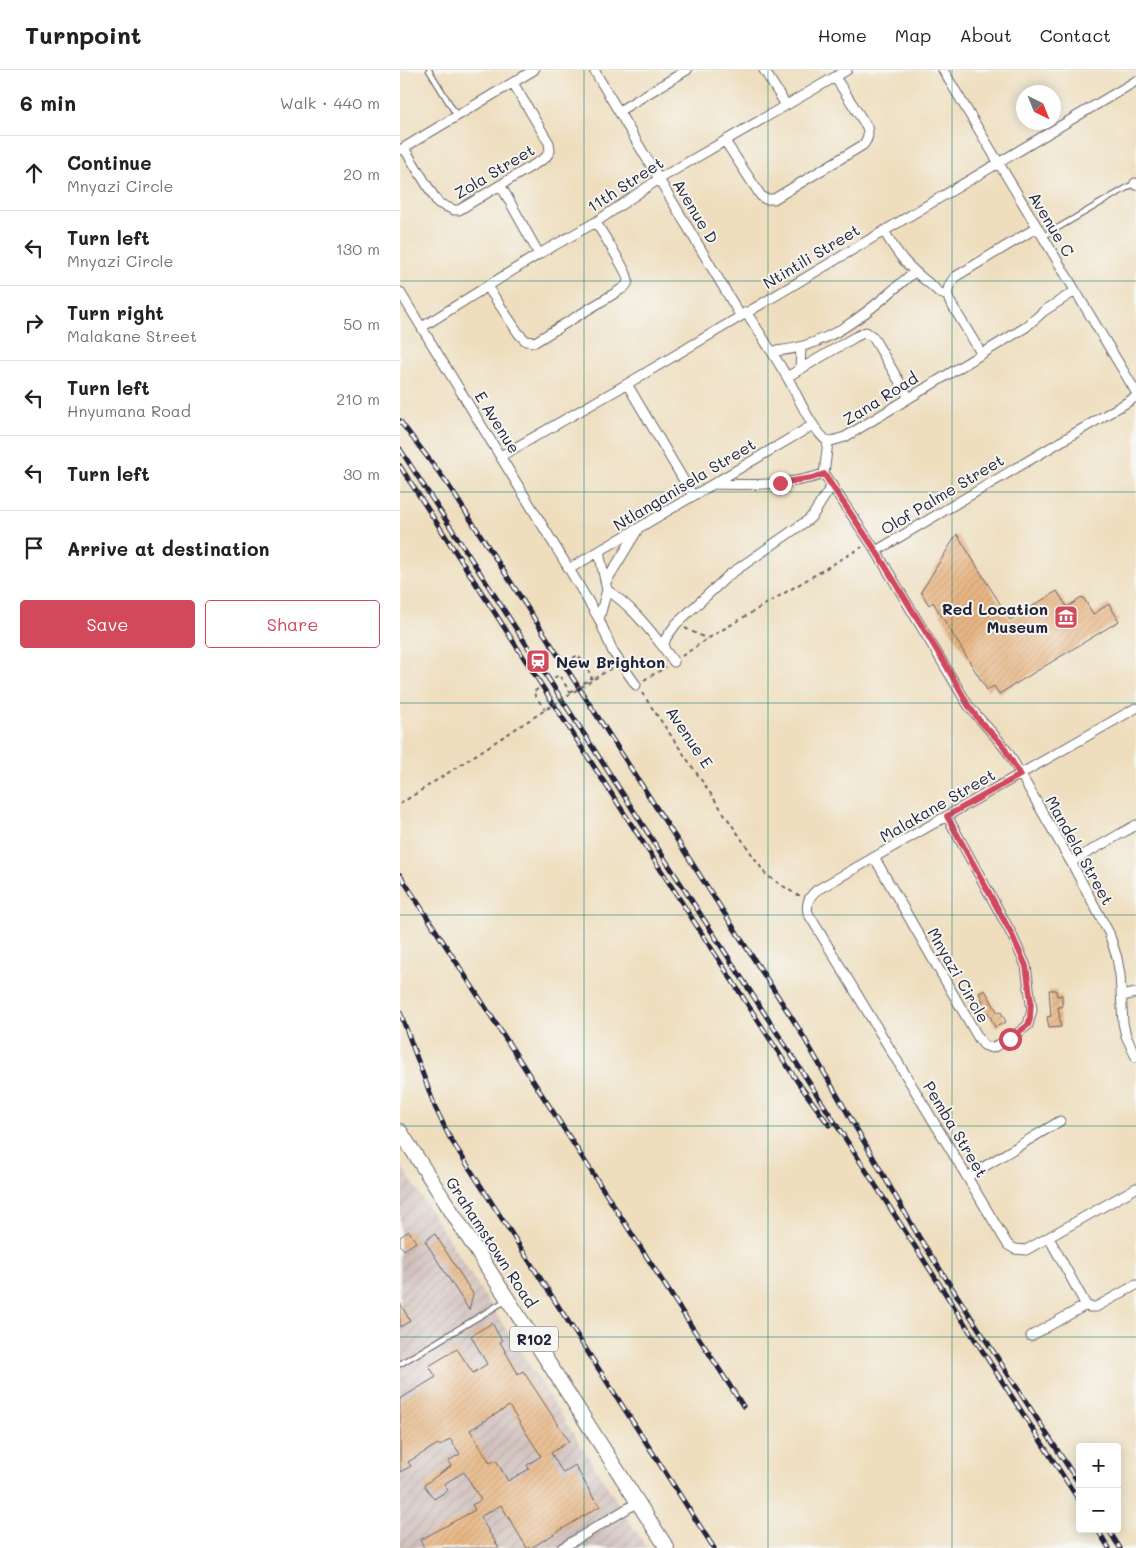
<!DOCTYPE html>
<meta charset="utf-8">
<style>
body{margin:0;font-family:Mali,sans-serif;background:#f2f2f2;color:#202124}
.controls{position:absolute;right:15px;bottom:15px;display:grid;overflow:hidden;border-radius:5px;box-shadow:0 2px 12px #0003}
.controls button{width:45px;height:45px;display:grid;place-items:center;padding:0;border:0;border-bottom:1px solid #e0e0e0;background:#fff;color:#202124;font:25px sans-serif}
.compass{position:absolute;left:616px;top:15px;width:45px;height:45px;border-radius:50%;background:#fff;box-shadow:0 2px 12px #0003;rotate:137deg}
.stop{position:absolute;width:15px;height:15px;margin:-11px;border:4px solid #d1495b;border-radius:50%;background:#fff}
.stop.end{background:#d1495b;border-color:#fff;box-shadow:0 1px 5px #0008}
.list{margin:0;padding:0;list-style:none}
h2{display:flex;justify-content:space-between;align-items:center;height:65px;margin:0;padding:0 20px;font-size:21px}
h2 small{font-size:16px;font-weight:400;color:#757577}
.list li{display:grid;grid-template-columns:32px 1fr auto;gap:15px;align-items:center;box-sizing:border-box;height:75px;padding:0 20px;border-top:1px solid #e0e0e0}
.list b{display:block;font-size:19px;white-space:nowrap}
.list p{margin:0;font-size:16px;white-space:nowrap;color:#757577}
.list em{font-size:16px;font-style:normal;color:#757577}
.actions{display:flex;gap:10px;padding:15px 20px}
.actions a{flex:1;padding:11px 0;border:1px solid #d1495b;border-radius:5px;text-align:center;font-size:18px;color:#d1495b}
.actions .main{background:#d1495b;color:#fff}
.icon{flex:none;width:28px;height:28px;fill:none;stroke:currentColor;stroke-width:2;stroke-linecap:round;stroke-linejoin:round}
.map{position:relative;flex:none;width:736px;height:1478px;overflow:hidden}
header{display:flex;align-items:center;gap:30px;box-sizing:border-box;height:70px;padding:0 25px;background:#fff;border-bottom:1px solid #e0e0e0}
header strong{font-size:24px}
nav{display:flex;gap:28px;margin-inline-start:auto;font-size:18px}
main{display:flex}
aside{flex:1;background:#fff}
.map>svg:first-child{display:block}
</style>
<header>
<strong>Turnpoint</strong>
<nav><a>Home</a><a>Map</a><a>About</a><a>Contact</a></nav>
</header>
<main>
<aside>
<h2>6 min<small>Walk · 440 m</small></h2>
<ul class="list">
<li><svg class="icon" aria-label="ahead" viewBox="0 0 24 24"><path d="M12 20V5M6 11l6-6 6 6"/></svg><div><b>Continue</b><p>Mnyazi Circle</p></div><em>20 m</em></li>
<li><svg class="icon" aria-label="left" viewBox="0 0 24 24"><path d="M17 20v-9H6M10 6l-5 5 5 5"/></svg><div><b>Turn left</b><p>Mnyazi Circle</p></div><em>130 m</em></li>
<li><svg class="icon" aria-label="right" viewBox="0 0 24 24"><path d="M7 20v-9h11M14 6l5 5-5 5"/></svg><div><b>Turn right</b><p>Malakane Street</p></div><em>50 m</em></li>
<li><svg class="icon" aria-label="left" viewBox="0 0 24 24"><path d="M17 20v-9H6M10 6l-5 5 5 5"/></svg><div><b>Turn left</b><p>Hnyumana Road</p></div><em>210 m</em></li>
<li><svg class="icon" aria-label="left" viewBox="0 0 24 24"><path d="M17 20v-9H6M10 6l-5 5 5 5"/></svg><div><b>Turn left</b></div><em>30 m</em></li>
<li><svg class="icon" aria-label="arrive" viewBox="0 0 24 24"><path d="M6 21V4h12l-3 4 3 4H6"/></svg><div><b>Arrive at destination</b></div></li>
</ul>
<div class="actions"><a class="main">Save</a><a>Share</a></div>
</aside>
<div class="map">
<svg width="736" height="1478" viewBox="0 0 736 1478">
<defs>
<pattern id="industrial-furrows" width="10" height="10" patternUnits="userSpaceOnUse" patternTransform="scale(1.25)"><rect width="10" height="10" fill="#d0c0bc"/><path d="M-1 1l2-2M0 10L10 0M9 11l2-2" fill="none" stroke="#b2a5a2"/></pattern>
<pattern id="building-hatch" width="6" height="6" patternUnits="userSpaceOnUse" patternTransform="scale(1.25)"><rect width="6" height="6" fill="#e8b683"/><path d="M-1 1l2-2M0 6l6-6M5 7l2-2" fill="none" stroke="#c79c72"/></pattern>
</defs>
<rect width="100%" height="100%" fill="#f6f6f2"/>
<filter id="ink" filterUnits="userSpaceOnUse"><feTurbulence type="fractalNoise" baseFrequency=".02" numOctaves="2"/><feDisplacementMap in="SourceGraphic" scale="10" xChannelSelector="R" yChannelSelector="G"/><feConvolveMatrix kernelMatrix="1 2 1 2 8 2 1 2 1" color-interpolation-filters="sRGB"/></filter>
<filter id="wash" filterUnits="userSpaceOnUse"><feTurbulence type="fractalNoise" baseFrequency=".0096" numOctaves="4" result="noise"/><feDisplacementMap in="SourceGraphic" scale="20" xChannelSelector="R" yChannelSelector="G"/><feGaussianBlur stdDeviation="1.12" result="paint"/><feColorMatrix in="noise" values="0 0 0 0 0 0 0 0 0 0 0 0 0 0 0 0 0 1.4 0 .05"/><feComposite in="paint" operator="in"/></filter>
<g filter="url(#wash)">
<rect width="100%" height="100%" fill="#eedebe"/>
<path fill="url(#industrial-furrows)" d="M0,1093L84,1225L247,1478H0Z"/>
<g id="blocks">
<path fill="url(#building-hatch)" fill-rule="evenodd" d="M557,464L610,550L657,521L667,537L683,527L693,544L709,534L719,551L599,624L594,616L587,620L533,532L529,535L521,522Z
M585,920L598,943L601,942L606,952L595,957L588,942L585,944L579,933L583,931L579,923Z
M649,920H656L657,926L662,925V937H658L661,957L649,958L647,947L651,946Z
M9,1161L16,1172L4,1180L0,1175V1167Z
M35,1164L73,1224L69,1240L25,1171Z
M0,1233L10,1251L0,1257Z
M92,1253L102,1271L100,1272L118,1304L123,1301L169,1371L151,1383L163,1403L175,1395L194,1429L195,1428L200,1436L131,1478H127L101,1435L80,1447L99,1478H24L20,1470L75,1440L72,1435L81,1430L64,1402L44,1414L48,1420L34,1429L24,1415L51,1396L48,1391L60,1384L50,1369L40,1376L38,1374L8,1392L11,1396L0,1402V1329L36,1307L29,1296L57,1279L73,1303L87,1294L71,1266ZM109,1336L141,1386L127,1395L129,1399L108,1411L96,1390L90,1393L70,1360Z"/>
</g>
</g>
<g filter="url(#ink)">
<use href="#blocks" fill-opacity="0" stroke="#696469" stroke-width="1"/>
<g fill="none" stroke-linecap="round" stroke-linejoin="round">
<g stroke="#696469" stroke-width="7">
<path id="service" d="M29,0L57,46
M642,167L735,113
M0,1294L105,1231"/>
</g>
<g stroke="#696469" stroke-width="11">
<path id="minor" d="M194,0L340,245
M364,0L386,35
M543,0L736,322
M219,41L287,0
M325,71L361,126L365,129H374L463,75C468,69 469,65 467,57L435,7
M4,78L38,133L54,140H59L145,88L150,81L149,73L113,13
M0,80L134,0
M735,113L736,115
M101,116L139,184
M484,161C499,187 507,196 531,215C537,220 540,225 548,225
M87,216L119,264L126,271L135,272L220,220C224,218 227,216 228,211C229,203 201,162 196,152
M0,222L169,499L199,549L213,582L236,615
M346,242C360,263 374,285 387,307C400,329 409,356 428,372L445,367L626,257L644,241L675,221
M22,257L139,184L196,152L259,109L447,0
M371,281C429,280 472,238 514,202
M581,283L549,230C546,220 549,214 555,207L636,158
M400,299L401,278
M387,307L455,267L466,262L473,267L509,328
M227,314L293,426
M428,372L424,404L476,481L568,635C581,652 597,666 609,684L671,792L709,863L717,888L720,905L723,953L726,966L736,987
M101,386L227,314L736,11
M313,414C350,415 389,416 424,404
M476,481L736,327
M169,499L413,355
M206,512L237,461
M207,520C230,535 246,555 263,577
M199,549L207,520L199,482
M274,592L263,577L266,568L276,554L329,505L408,450L413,445L432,415
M736,638L417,820C409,827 406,832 408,843L608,1175L615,1179L626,1180L736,1118
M474,787L579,969L584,975L592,978L610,969L628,955L632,940L626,896L611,863L547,746
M671,792L736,755
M722,926L736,923
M567,1107L660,1051
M649,1168L686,1235L689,1237H696L736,1215
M631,1266L686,1235
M162,1478L238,1432"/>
</g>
<g stroke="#696469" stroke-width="16">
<path id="primary" d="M0,1061L267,1478"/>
</g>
<path stroke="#696469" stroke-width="2" stroke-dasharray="4 4" stroke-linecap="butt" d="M285,558L307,569
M282,586L307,569L462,477
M173,588L178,585L188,600
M154,608L159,605L170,622
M244,610L266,597
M138,619L133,622L145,640
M242,623L366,805L397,825H400
M0,734L120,656"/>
<use href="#service" stroke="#fff" stroke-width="4.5"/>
<use href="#minor" stroke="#fff" stroke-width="9"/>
<use href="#primary" stroke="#fff" stroke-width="14"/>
<g stroke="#22223b" stroke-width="5">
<path id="rail" d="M0,351L47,413L399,959L519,1167L680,1415
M0,379L680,1432
M0,396L397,1011L429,1055
M0,805L343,1336
M0,942L35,1037L50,1068L314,1478
M697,1459L709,1478
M708,1459L720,1478"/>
</g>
<use href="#rail" stroke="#f6f6f2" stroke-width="3" stroke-dasharray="9" stroke-linecap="butt"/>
<path stroke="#696469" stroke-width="2" stroke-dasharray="4 4" stroke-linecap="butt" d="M170,622L192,608L188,600
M120,656L213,597"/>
</g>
</g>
<g fill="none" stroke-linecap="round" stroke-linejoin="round" filter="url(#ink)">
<path stroke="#d1495b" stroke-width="6" d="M380,413L412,408L424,404L476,481L547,597L568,635L579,650L602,674L620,705L547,746L611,863L626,896L631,931L630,949L628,955L610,969"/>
</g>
<path fill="none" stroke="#0f766e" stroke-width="1" stroke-opacity="0.55" d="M184,0V1478M368,0V1478M552,0V1478M0,211H736M0,422H736M0,633H736M0,845H736M0,1056H736M0,1267H736"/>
<defs>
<g id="museum-square" transform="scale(1.25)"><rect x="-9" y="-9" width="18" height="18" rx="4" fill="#d1495b" stroke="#f6f6f2"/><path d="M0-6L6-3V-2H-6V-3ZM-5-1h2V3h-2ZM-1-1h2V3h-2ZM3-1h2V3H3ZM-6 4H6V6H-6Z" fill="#fff"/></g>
<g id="station-square" transform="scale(1.25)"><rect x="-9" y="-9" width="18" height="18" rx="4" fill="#d1495b" stroke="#f6f6f2"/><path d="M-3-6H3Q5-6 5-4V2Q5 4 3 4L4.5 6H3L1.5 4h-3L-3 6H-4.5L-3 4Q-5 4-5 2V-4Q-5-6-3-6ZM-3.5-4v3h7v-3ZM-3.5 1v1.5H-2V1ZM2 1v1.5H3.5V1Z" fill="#fff"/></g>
</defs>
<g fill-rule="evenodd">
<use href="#museum-square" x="666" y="547"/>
<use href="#station-square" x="138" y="591"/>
</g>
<g text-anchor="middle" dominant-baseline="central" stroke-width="4" stroke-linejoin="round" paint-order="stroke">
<rect fill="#f6f6f2" stroke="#626272" stroke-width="1" x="110" y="1256.5" width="48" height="25" rx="4"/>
<g font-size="15" font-weight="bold" fill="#22223b">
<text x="134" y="1269">R102</text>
</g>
<g font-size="16" fill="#22223b" stroke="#f6f6f2">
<text transform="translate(94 101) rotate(-31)">Zola Street</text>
<text transform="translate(225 114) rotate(-33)">11th Street</text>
<text transform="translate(296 141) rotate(59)">Avenue D</text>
<text transform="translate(652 154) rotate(59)">Avenue C</text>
<text transform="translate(411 186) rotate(-31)">Ntintili Street</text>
<text transform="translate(480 328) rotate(-32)">Zana Road</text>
<text transform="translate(98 352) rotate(58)">E Avenue</text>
<text transform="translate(284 414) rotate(-31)">Ntlanganisela Street</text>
<text transform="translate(542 424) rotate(-31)">Olof Palme Street</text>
<text transform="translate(290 667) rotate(56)">Avenue E</text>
<text transform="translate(537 735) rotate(-30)">Malakane Street</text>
<text transform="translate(680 780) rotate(61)">Mandela Street</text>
<text transform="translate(559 905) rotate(60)">Mnyazi Circle</text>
<text transform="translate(556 1059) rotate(59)">Pemba Street</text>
<text transform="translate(92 1172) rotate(57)">Grahamstown Road</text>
</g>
<g font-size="16" font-weight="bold" fill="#22223b" stroke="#f6f6f2" text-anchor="end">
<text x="648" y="538">Red Location<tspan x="648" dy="18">Museum</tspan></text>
<text x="156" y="591" text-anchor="start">New Brighton</text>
</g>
</g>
</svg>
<div class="controls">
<button>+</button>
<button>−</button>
</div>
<svg class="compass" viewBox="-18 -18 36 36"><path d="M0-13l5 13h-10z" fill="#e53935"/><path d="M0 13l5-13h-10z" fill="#757577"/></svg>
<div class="stop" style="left:610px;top:969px"></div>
<div class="stop end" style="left:380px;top:413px"></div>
</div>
</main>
